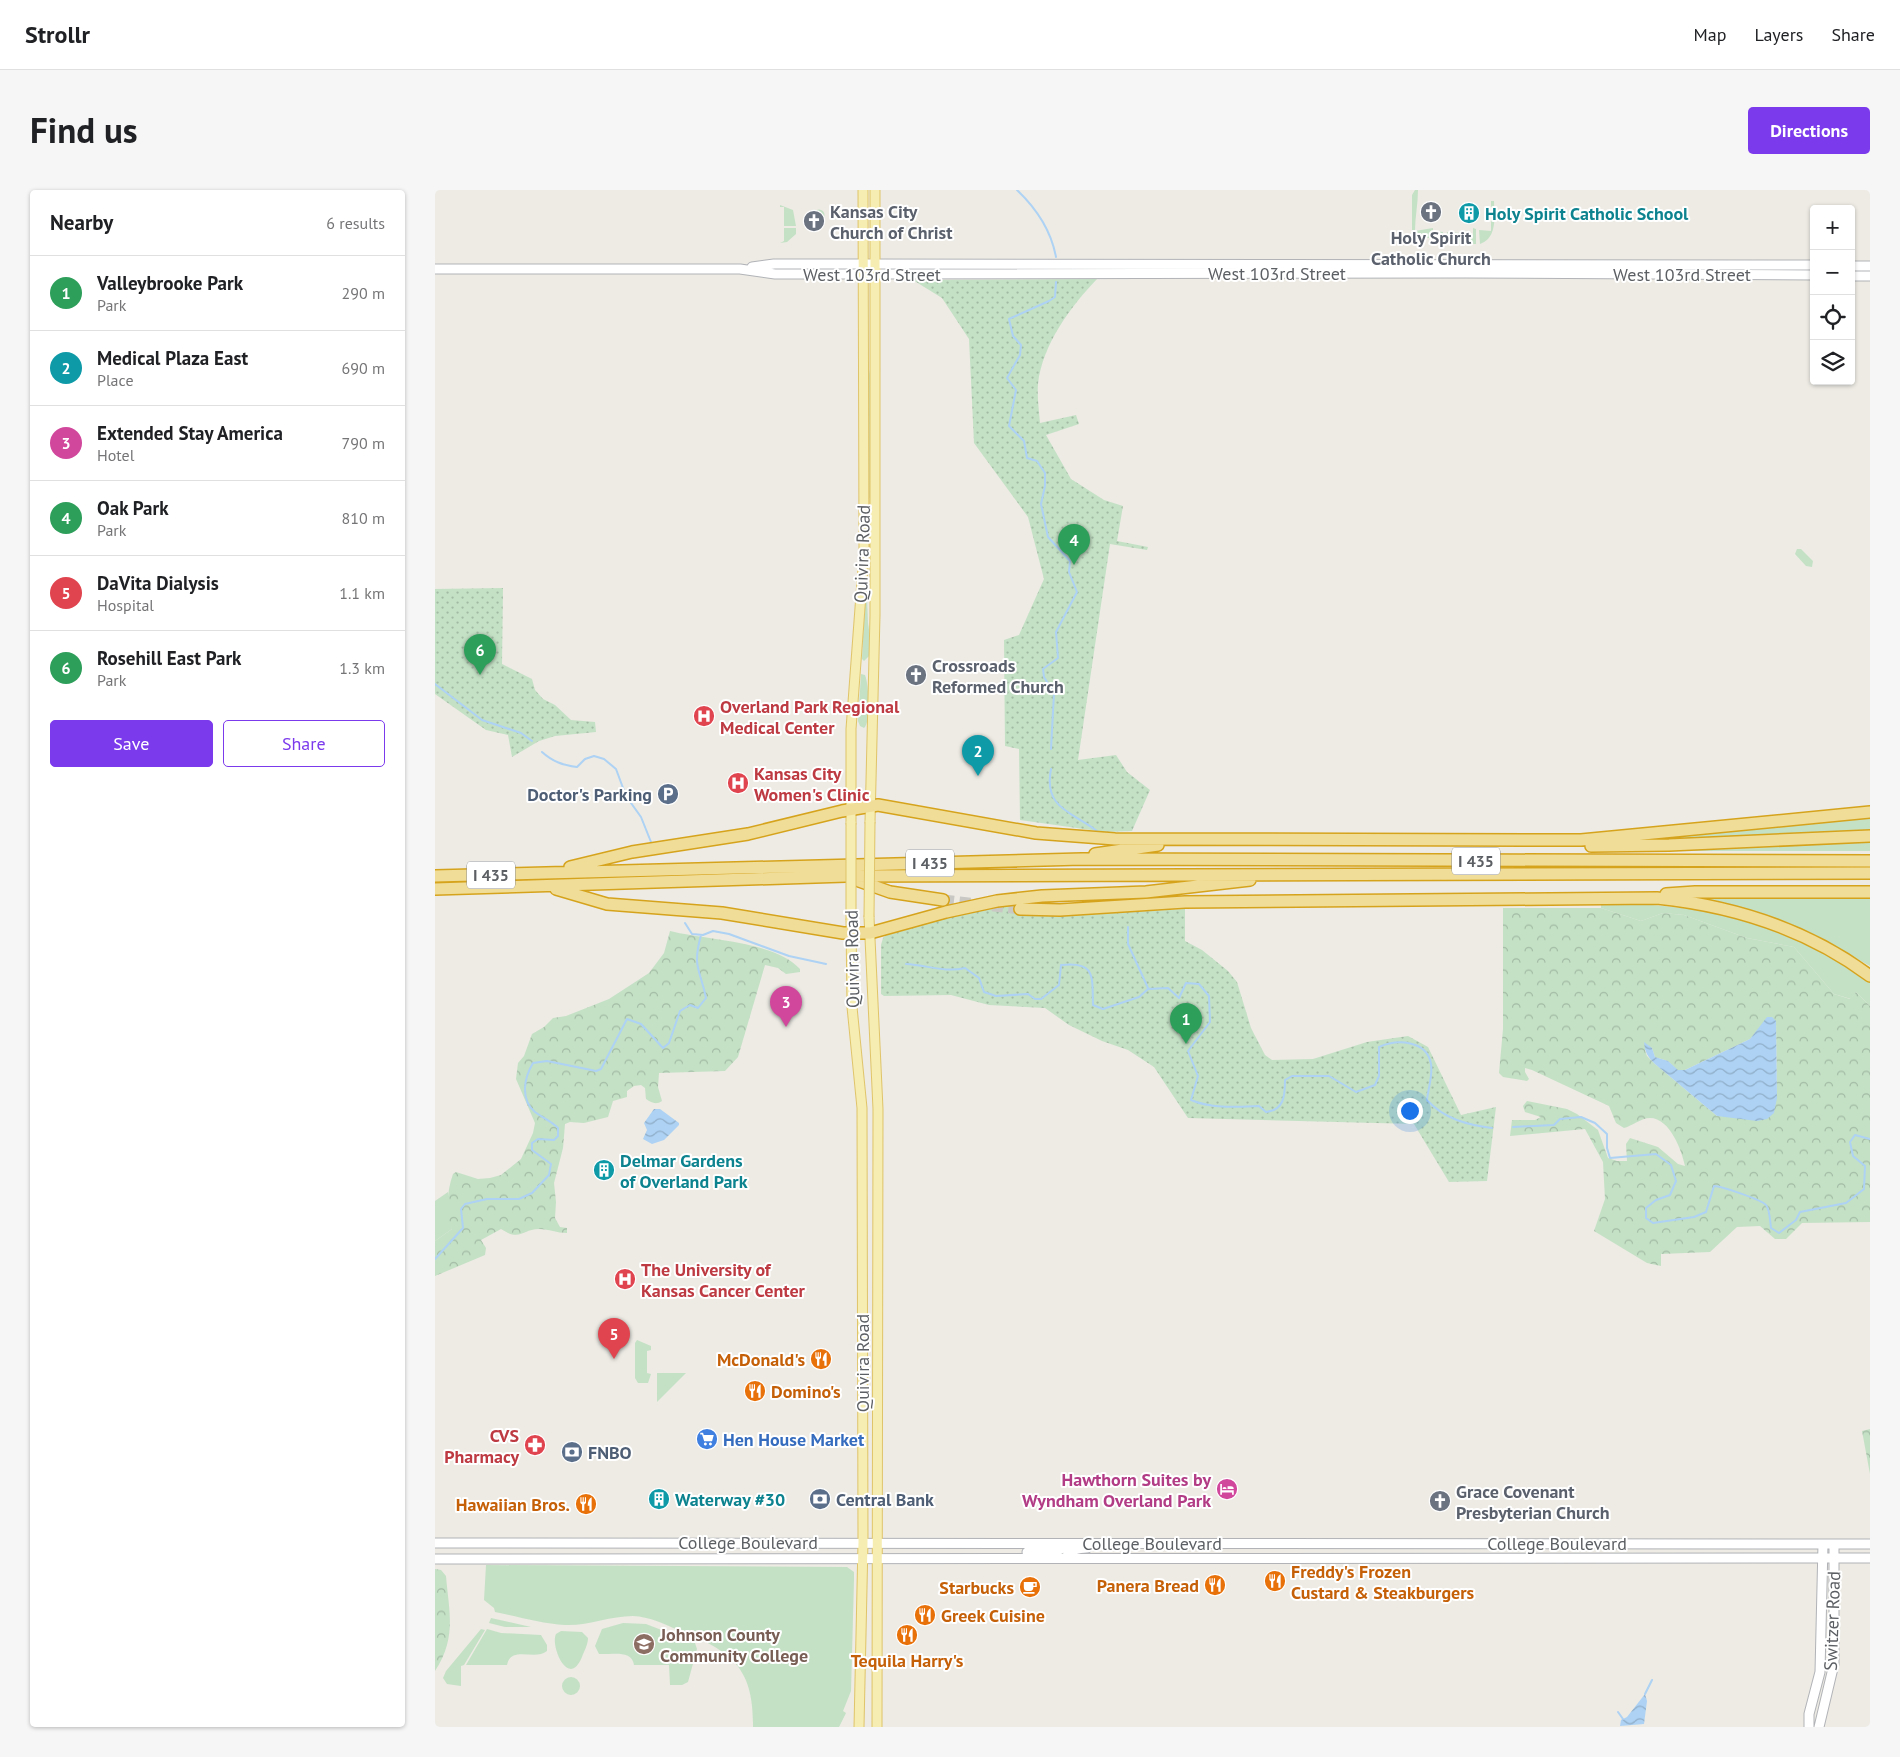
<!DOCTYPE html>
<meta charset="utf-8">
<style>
body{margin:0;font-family:"PT Sans",sans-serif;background:#f6f6f6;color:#202124}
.controls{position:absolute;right:15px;top:15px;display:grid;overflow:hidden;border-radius:5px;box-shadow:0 1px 4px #0004}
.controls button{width:45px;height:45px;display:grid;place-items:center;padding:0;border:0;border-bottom:1px solid #e0e0e0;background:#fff;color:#202124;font:25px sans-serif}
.you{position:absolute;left:974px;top:920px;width:18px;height:18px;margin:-12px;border:4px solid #fff;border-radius:50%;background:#1a73e8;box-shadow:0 0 0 8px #1a73e833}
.badge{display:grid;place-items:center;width:32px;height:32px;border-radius:50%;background:#7c3aed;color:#fff;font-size:16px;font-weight:700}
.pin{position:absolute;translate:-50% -41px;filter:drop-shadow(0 1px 2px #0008)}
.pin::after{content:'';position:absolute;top:26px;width:18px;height:15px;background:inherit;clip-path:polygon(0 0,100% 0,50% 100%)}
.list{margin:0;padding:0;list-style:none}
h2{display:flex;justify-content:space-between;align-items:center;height:65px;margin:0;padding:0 20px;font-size:21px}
h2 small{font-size:16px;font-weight:400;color:#757577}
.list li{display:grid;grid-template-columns:32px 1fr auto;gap:15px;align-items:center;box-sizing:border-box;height:75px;padding:0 20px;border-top:1px solid #e0e0e0}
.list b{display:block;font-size:19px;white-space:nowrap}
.list p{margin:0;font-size:16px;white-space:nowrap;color:#757577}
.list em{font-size:16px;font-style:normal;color:#757577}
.actions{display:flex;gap:10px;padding:15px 20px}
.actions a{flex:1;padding:11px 0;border:1px solid #7c3aed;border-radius:5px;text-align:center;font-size:18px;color:#7c3aed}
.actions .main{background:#7c3aed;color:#fff}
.icon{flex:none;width:28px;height:28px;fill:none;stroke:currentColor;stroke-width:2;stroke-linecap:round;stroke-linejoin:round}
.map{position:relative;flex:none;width:1435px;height:1537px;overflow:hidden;border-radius:5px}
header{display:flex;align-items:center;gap:30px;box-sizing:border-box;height:70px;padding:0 25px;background:#fff;border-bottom:1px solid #e0e0e0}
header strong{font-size:24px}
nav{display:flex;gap:28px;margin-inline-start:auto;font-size:18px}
.intro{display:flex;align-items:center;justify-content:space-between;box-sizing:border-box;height:120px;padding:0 30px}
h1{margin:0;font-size:35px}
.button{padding:12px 22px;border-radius:5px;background:#7c3aed;color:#fff;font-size:18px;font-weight:700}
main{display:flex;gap:30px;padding:0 30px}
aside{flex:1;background:#fff;border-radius:5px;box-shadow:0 1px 4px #0004}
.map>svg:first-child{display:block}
</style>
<header>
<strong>Strollr</strong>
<nav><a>Map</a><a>Layers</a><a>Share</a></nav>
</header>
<div class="intro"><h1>Find us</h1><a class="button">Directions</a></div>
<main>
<aside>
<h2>Nearby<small>6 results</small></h2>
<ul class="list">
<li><span class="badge" style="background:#2e9e5b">1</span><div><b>Valleybrooke Park</b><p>Park</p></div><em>290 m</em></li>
<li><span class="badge" style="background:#0f9aa8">2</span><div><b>Medical Plaza East</b><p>Place</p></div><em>690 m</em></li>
<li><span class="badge" style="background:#d1479c">3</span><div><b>Extended Stay America</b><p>Hotel</p></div><em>790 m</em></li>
<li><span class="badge" style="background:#2e9e5b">4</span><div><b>Oak Park</b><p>Park</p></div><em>810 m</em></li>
<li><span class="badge" style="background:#e0444e">5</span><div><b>DaVita Dialysis</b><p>Hospital</p></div><em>1.1 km</em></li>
<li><span class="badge" style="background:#2e9e5b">6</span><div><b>Rosehill East Park</b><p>Park</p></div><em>1.3 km</em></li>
</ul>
<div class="actions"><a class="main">Save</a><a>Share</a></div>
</aside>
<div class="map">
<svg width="1435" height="1537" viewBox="0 0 1435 1537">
<defs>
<pattern id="forest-crowns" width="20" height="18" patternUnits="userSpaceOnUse" patternTransform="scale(1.25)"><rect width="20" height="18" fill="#c4e1c5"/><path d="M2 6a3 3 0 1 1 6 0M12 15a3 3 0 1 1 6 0" fill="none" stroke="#a2baa4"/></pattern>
<pattern id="park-dots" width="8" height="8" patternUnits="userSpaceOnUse" patternTransform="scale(1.25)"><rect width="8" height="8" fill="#c4e1c5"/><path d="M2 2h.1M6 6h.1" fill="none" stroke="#a2baa4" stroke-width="1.8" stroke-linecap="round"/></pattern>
<pattern id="water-waves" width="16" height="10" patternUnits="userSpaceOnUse" patternTransform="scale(1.25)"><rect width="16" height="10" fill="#add2f4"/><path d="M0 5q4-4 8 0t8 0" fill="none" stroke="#90aec9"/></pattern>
</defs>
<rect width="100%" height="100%" fill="#edebe4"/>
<path fill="#c4e1c5" d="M980,0H983C983,14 980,27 980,41L998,38V41L1008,42V48H977V5Z
M1056,11H1059C1059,27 1063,47 1045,54L1044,40L1056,41Z
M345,15L358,20L361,36H349V17H345Z
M349,38H361V44L352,52L345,53L349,51Z
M1038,38L1041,39V54H1011L1012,42L1038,44Z
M432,172L435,184L436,308H434L432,294Z
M1362,359H1366L1378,371L1377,377L1371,376L1360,364Z
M431,383L433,433L436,453L435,465L429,471L427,469Z
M426,484L430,485C434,494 436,533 429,538L425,536L423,531Z
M1435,627V643L1252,651L1194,650Z
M1435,649V661H1255V658Z
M1260,706H1435V776C1402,758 1369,740 1334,727C1310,718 1284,714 1259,709Z
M1166,713C1270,714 1349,731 1435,793V816L1421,802L1416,809L1399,804L1359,757L1312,748L1249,725L1228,723L1206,731L1166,718Z
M13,1002L17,1039L0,1051V1011Z
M202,1150L216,1156V1160L212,1161V1183L216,1184L213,1193H203L200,1188V1153Z
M222,1183H251L222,1212Z
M51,1375L412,1377L419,1382V1390L416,1501L408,1521L411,1523L404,1537H318C319,1479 298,1461 243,1440C227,1433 215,1427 198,1426C175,1426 153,1436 130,1435C107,1434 80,1426 60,1422L59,1418L49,1410Z
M56,1428L96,1437H70L54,1433Z
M188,1433L211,1434L260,1453L262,1459L253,1492L247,1495H235L234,1475H199C197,1459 176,1465 164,1464L160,1456L167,1439Z
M46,1439L50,1440L29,1475L26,1476V1496L12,1494L8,1488L11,1481Z
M52,1439L66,1443L106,1445L112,1455V1461C100,1471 76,1455 72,1475H31Z
M126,1441L147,1442L153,1448C153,1455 149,1461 147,1467C133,1500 115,1455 121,1444Z
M127 1496a9 9 0 1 1 18 0a9 9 0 1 1-18 0Z"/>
<path fill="url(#forest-crowns)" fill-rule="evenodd" d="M1068,718H1166L1206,731L1228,723L1249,725L1312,748L1359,757L1399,804L1415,809L1421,802L1435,816V1032L1367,1033L1351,1049H1340L1325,1036L1302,1037L1275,1062L1226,1064V1076L1212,1073L1159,1041L1170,1009L1168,972L1150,939L1075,946L1077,930H1100L1106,927L1090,922L1088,916L1092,911L1132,919L1142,924L1163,940L1173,968L1182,971H1192L1191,954L1195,948L1223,957L1243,974L1250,976C1247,961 1235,928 1215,928C1206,928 1197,936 1189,938L1181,933L1174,916L1097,880L1090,878V882L1094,889L1092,891L1068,887L1064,883L1068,839ZM1341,831L1342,908L1282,926L1220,874L1212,866L1210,860L1217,858L1220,867L1233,871L1243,881L1250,880L1315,849L1320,843Z
M235,741C270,750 340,751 365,779V782L351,784L343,778L330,775L303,867L290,881L224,883L223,897L227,911C221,915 217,913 211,909L210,898L206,895L199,896L192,901V907L178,911L173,927L149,933L135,932L130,934L128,958L119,993L121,1012L120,1028L125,1037L132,1038V1043C122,1043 114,1039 104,1039C87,1039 86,1052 66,1039L46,1050L51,1058L50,1065L0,1086V1051L17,1039C10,1022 12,1001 18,984L21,982L43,989L55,988L66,985L86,969L98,943L100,933L81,889L83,873L89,866L97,844L109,837L118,828L131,826L174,809L214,783L229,763Z
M1435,1239V1284L1427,1241Z
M0,1379L6,1380L11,1386C14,1422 22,1447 0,1481Z"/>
<path fill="url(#park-dots)" d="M378.5 25a5.5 5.5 0 1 1 11 0a5.5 5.5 0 1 1-11 0Z
M662,89C636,116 607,155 603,194C602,207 604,220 605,233L641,225L644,234L611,245L636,289L669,310L688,316L682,351L713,357L712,360L675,354L643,570L681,565L692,582L715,600L697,641L670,642L585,630L584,559L570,556L569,450L584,445L609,389L593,327L539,253L534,149L507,108L478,90Z
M68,398L67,474L97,489L100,500L108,509L120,515L136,530L160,532L161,542L120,546L104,551L77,567L73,545L51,540L0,504V399Z
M585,714L584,725H638L750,719V751L767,760L793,781L802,792L816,838L830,865L837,870L878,869L932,852L973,846L993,857L1026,925L1061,917L1052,991L1014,992L979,934L753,928L719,877L693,860L667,851L634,835L610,818L554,815L516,805L449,806L446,804V755L448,748L454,742L527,723Z"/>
<path fill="url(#water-waves)" d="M1332,827H1337L1341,831L1342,908L1339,923L1332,929L1322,931L1282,926L1220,874C1213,867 1210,863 1209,852L1217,858L1220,867L1233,871L1243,880H1250L1315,849Z
M219,919H225L244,933V935L229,950L217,954L208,949L212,940L209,933Z
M1210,1504L1212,1511L1209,1534L1185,1536L1186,1530L1192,1527Z"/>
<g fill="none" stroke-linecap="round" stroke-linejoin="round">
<path stroke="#add2f4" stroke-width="2" d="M582,0C602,19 616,40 621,67
M0,494L47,530L86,543L97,551
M616,559L619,503L609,487L608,479L623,468L621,442L642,402L634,382L635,371L613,347L606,314L610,296V283L602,271L592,268L589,251L574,236L581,200L572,188L585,165L586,155L578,146L574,129L614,111L620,107L621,92
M107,562C118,572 128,575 142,577L150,569L159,566L169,569L181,579L191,606L206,627L216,652
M616,579C608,619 638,622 662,641
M250,733L257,744L268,745L278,741L294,744L354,766L391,774
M693,737V754L713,798
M471,774C492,775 510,783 530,778L544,788L549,802L561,806L593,804L600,809H606L624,795L626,775C661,771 657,786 658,815L668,819L704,807L713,799L733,798L744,808L751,793L764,794L774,806L775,832L753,861L763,886L756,910C777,919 801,917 824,916L831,922C849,920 850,906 850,890L857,886H894L921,902L940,895L944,886V857C962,849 992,850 996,874C998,885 993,899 992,910C1009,929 1033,935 1057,938
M1078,937L1119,935L1125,929L1146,927L1160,933L1172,944V958L1175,968L1221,964L1236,975L1241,991L1235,1005L1221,1010L1211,1018V1028L1218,1033L1259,1027L1271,1022L1279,996C1286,996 1327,1010 1331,1015C1335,1020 1335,1031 1336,1038L1344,1043L1361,1030L1365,1022L1411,1013L1429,999L1430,976L1418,966L1415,952L1420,945L1435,949
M0,1069L28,1038L26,1019L30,1014L52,1009H84L97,1003L114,985L116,974L97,960V953L103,949L119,950L123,946V938C116,931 108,928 100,922C85,909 89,888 98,873L112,871L161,881L166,879L192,829L206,834L228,858L234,853L245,821L255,815L263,818L271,808C265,778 257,778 266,745
M1210,1504L1217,1490
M1183,1522L1188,1529"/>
<path stroke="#c9c8c4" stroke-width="11" stroke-dasharray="11 5.5" stroke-linecap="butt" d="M508,710L585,719"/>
<g stroke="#b1b3b7" stroke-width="11">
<path id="secondary" d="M1416,76H1435
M317,77L339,74H429L1379,75
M0,79H305L340,84H429L1030,83L1379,85
M1416,86H1435
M0,1353L1435,1354
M592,1362L622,1361L637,1354
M630,1368C637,1360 642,1358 652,1358
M0,1369L1435,1368
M1374,1537V1524L1385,1482L1388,1354
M1384,1537L1399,1474V1354"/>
</g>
<g stroke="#e0c46a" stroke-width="11">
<path id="primary" d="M435,632L440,425V0
M416,633V539L429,364L428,0
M434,727L443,919L442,1537
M416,730L417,817L427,918L428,1352L424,1537"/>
</g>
<g stroke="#d6a31c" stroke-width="14">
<path id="highway" d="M1156,656L1234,655L1435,646
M660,664L723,655
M135,677L197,662L313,644L407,621L443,615L601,643L680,649L1146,650L1435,622
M0,686L647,669L1435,671
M424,691L455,702L508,710
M0,699L411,686L1435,683
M121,699L172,714L287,723L408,743H435L511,722L562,711L607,706L711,702L815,690
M1231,704L1260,702H1435
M585,719L625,720L750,712L1222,708C1299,716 1372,739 1435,786"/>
</g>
<use href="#secondary" stroke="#fff" stroke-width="9"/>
<use href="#primary" stroke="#f5edb1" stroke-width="9"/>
<use href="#highway" stroke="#f0dd98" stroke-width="11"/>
<g stroke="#e0c46a" stroke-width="11" stroke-linecap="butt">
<path id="primary-bridge" d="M416,633V730
M434,727L435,632"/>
</g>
<use href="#primary-bridge" stroke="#f5edb1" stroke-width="9"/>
</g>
<defs>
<g id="church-disc" transform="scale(1.125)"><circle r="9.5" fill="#6b7280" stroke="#fff"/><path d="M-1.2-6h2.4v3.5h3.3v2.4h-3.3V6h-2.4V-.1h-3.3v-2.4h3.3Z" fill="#fff"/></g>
<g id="building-disc" transform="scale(1.125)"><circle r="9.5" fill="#0f9aa8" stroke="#fff"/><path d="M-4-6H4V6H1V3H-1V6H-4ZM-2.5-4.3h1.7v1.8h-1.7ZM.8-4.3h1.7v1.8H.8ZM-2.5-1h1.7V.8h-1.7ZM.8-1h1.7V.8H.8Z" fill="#fff"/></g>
<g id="hospital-disc" transform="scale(1.125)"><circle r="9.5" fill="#e0444e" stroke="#fff"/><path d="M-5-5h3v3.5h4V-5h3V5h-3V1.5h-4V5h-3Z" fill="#fff"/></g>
<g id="parking-disc" transform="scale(1.125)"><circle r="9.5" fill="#5c6f8a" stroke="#fff"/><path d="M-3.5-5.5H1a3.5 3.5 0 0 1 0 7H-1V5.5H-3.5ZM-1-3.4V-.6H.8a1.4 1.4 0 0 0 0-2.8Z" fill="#fff"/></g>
<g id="restaurant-disc" transform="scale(1.125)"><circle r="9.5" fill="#e8710a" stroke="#fff"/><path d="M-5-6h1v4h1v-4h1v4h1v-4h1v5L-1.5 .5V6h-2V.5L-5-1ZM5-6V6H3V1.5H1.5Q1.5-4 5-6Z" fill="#fff"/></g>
<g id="supermarket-disc" transform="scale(1.125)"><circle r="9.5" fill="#3f7fe0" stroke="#fff"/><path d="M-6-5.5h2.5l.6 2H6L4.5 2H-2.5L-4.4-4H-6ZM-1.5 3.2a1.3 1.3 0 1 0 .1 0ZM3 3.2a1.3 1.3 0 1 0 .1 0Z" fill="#fff"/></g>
<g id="pharmacy-disc" transform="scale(1.125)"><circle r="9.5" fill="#e0444e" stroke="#fff"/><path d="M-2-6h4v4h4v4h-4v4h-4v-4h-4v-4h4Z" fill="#fff"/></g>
<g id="bank-disc" transform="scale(1.125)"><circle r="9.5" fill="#5c6f8a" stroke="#fff"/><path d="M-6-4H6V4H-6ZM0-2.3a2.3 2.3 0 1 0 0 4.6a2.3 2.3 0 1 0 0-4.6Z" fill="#fff"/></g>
<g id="hotel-disc" transform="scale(1.125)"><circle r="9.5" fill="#d1479c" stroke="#fff"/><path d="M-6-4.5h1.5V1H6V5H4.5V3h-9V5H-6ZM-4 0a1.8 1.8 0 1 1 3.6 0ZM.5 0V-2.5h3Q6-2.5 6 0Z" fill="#fff"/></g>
<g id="cafe-disc" transform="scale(1.125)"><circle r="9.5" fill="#e8710a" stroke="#fff"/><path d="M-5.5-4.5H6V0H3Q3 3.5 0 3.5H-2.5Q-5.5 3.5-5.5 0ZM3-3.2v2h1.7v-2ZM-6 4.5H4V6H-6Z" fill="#fff"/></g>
<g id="university-disc" transform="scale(1.125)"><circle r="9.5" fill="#8d6e63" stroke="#fff"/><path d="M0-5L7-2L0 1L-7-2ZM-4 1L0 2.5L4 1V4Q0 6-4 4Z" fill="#fff"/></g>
</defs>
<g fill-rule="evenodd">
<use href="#church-disc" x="996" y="22"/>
<use href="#building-disc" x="1034" y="23"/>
<use href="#church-disc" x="379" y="31"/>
<use href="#church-disc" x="481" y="485"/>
<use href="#hospital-disc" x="269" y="526"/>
<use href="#hospital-disc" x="303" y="593"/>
<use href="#parking-disc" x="233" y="604"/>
<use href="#building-disc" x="169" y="980"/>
<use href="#hospital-disc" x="190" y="1089"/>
<use href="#restaurant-disc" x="386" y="1169"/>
<use href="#restaurant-disc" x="320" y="1201"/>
<use href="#supermarket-disc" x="272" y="1249"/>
<use href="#pharmacy-disc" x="100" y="1255"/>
<use href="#bank-disc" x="137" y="1262"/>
<use href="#hotel-disc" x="792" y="1299"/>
<use href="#building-disc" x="224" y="1309"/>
<use href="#bank-disc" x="385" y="1309"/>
<use href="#church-disc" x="1005" y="1311"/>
<use href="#restaurant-disc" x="151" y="1314"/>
<use href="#restaurant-disc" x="840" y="1391"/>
<use href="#restaurant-disc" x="780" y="1395"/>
<use href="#cafe-disc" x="595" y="1397"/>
<use href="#restaurant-disc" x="490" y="1425"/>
<use href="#restaurant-disc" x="472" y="1445"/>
<use href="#university-disc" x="209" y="1454"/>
</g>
<g text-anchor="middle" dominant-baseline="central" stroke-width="4" stroke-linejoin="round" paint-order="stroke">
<g fill="#fff" stroke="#8d8f92" stroke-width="1">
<rect x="1017" y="657.5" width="48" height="27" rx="4"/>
<rect x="471" y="659.5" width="48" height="27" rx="4"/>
<rect x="32" y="671.5" width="48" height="27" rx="4"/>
</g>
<g font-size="16" font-weight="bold" fill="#5c5f63">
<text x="1041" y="671">I 435</text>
<text x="495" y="673">I 435</text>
<text x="56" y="685">I 435</text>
</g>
<g font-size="18" font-weight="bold" fill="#5b616d" stroke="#fff" text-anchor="start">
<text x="395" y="21">Kansas City<tspan x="395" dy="21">Church of Christ</tspan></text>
<text x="996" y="47" text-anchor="middle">Holy Spirit<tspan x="996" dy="21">Catholic Church</tspan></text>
<text x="497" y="475">Crossroads<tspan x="497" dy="21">Reformed Church</tspan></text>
<text x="1021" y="1301">Grace Covenant<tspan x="1021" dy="21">Presbyterian Church</tspan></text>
</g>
<g font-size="18" font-weight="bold" fill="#0d838f" stroke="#fff" text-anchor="start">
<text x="1050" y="23">Holy Spirit Catholic School</text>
<text x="185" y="970">Delmar Gardens<tspan x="185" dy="21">of Overland Park</tspan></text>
<text x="240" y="1309">Waterway #30</text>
</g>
<g font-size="18" fill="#5c5f63" stroke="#fff">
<text x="842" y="83">West 103rd Street</text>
<text x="437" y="84">West 103rd Street</text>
<text x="1247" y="84">West 103rd Street</text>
<text transform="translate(427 364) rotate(-88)">Quivira Road</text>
<text transform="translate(417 769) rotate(-91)">Quivira Road</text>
<text transform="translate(427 1173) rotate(-90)">Quivira Road</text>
<text x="313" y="1352">College Boulevard</text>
<text x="717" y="1353">College Boulevard</text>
<text x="1122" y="1353">College Boulevard</text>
<text transform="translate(1397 1431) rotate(-88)">Switzer Road</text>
</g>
<g font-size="18" font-weight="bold" fill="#be3a42" stroke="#fff" text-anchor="start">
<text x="285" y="516">Overland Park Regional<tspan x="285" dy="21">Medical Center</tspan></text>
<text x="319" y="583">Kansas City<tspan x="319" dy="21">Women's Clinic</tspan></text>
<text x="206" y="1079">The University of<tspan x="206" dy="21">Kansas Cancer Center</tspan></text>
<text x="84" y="1245" text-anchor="end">CVS<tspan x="84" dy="21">Pharmacy</tspan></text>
</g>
<g font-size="18" font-weight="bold" fill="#4e5e75" stroke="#fff" text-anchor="start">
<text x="217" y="604" text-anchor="end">Doctor's Parking</text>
<text x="153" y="1262">FNBO</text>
<text x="401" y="1309">Central Bank</text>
</g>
<g font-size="18" font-weight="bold" fill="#c56008" stroke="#fff" text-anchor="end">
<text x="370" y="1169">McDonald's</text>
<text x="336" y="1201" text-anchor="start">Domino's</text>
<text x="135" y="1314">Hawaiian Bros.</text>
<text x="856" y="1381" text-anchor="start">Freddy's Frozen<tspan x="856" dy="21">Custard &amp; Steakburgers</tspan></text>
<text x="764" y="1395">Panera Bread</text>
<text x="579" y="1397">Starbucks</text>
<text x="506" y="1425" text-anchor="start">Greek Cuisine</text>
<text x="472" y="1470" text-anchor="middle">Tequila Harry's</text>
</g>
<g font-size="18" font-weight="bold" fill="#366cbe" stroke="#fff" text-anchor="start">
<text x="288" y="1249">Hen House Market</text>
</g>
<g font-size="18" font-weight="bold" fill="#b23c85" stroke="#fff" text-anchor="end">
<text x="776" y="1289">Hawthorn Suites by<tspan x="776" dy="21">Wyndham Overland Park</tspan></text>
</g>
<g font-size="18" font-weight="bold" fill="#785e54" stroke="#fff" text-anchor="start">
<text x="225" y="1444">Johnson County<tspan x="225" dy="21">Community College</tspan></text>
</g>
</g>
</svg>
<div class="controls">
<button>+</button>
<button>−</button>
<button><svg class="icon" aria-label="locate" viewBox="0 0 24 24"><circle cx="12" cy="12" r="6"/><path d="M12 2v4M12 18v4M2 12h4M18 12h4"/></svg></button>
<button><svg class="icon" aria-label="layers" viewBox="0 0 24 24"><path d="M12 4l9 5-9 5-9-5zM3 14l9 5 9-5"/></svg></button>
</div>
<div class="you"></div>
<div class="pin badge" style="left:751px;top:854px;background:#2e9e5b">1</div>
<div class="pin badge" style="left:543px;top:586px;background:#0f9aa8">2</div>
<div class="pin badge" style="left:351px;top:837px;background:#d1479c">3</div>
<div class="pin badge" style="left:639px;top:375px;background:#2e9e5b">4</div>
<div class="pin badge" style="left:179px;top:1169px;background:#e0444e">5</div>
<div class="pin badge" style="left:45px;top:485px;background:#2e9e5b">6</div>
</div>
</main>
